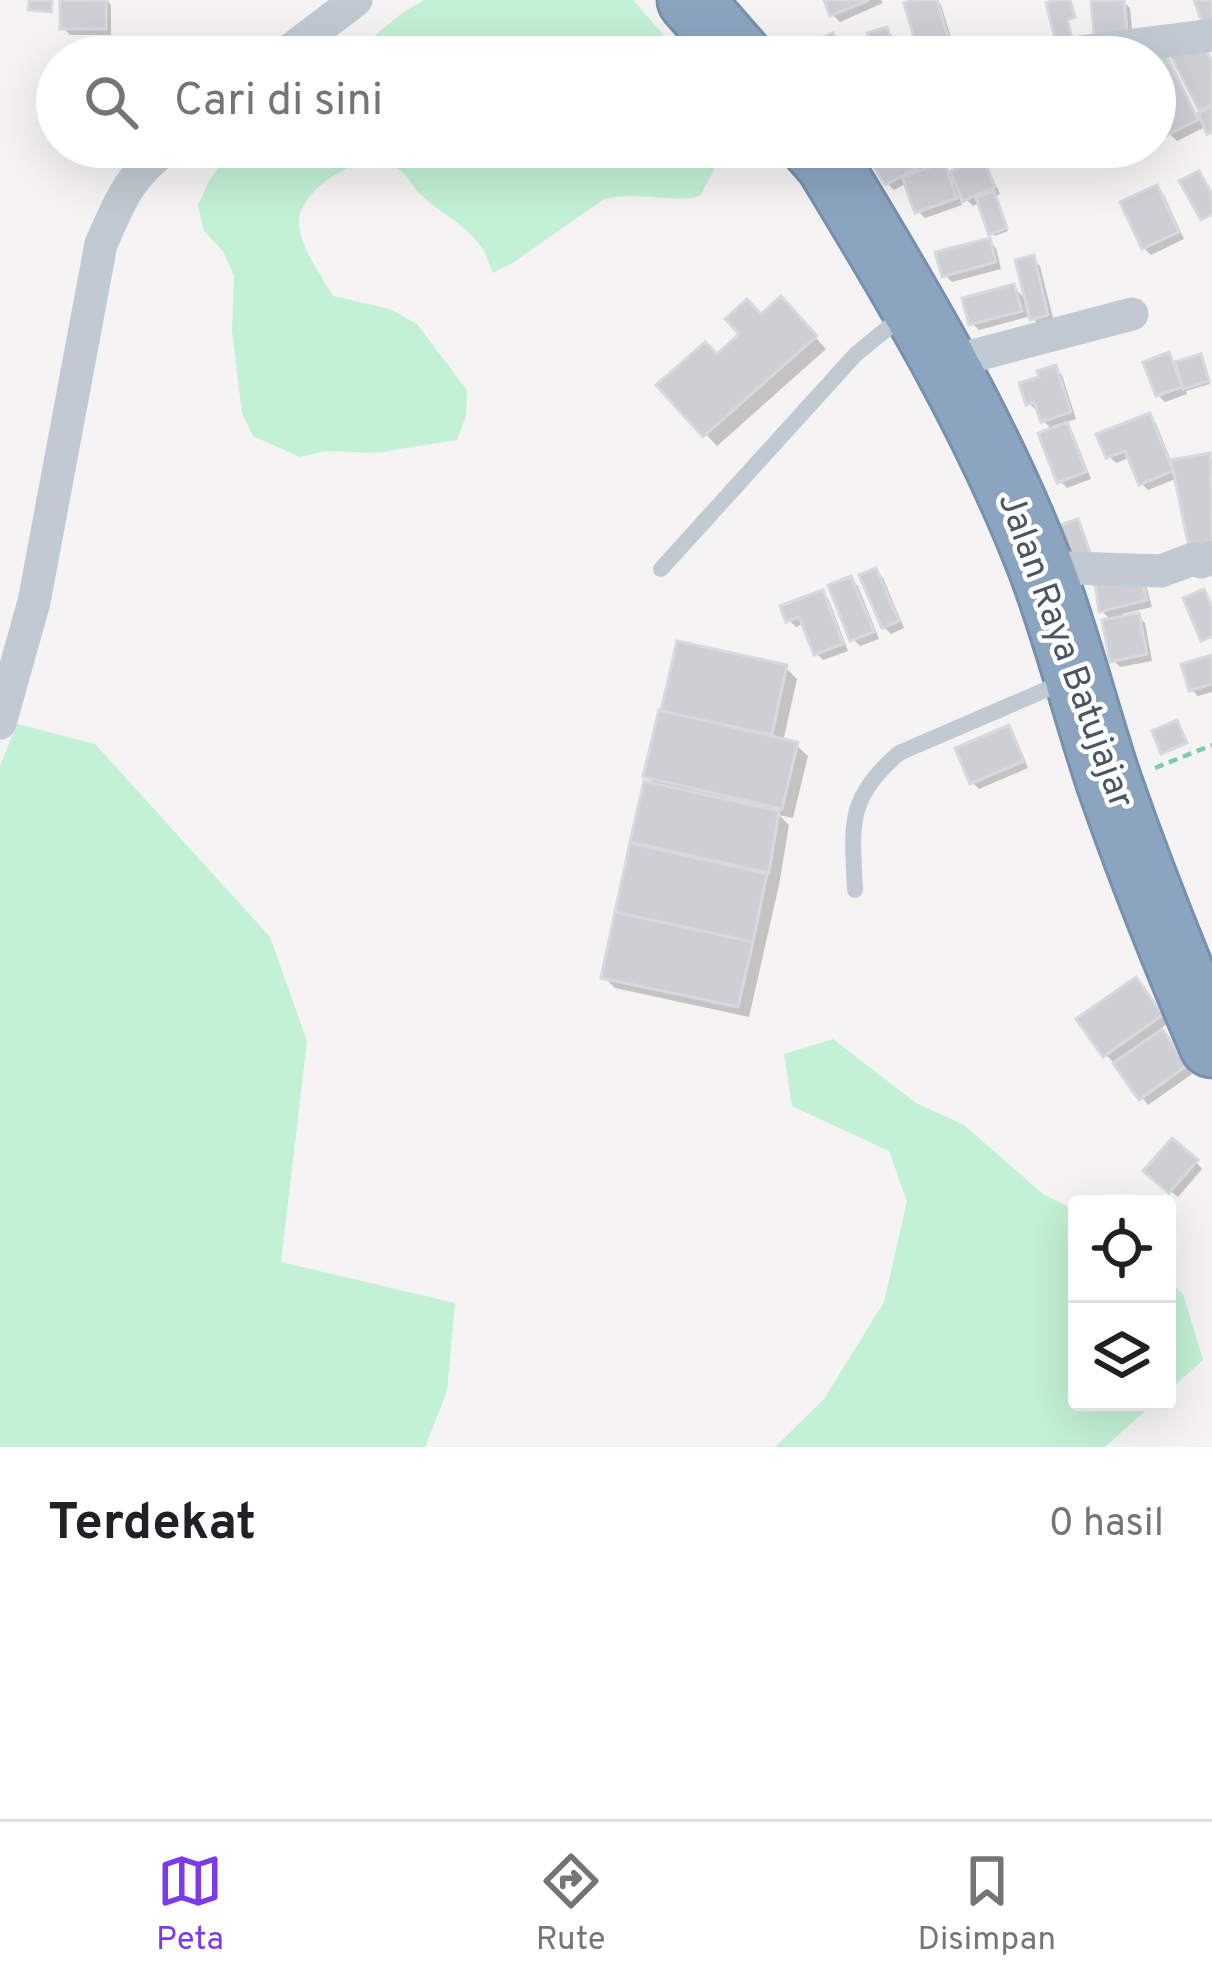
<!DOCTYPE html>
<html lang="id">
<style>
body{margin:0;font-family:Overpass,sans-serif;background:#f2f2f2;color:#202124}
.controls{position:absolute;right:36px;bottom:36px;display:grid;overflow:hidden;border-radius:12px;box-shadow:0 12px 48px #0002}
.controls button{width:108px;height:108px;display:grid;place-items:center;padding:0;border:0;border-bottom:3px solid #e0e0e0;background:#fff;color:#202124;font:60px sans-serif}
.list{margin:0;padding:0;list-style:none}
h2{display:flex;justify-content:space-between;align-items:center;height:156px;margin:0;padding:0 48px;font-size:51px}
h2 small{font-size:39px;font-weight:400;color:#757577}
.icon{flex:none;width:66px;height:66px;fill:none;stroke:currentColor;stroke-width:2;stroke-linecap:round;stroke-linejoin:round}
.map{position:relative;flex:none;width:1212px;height:1447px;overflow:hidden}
.search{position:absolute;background:#fff;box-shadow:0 12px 48px #0002;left:36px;right:36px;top:36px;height:132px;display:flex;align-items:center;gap:30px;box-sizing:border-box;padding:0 42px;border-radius:66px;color:#757577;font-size:45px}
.sheet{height:372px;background:#fff}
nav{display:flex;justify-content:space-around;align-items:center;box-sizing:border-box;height:168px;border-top:3px solid #e0e0e0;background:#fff;font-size:33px;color:#757577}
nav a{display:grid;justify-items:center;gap:6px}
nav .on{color:#7c3aed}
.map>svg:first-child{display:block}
</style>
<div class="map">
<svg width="1212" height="1447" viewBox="0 0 1212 1447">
<rect width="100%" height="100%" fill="#f5f3f3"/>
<path fill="#c3f1d5" d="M424,0H633L683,57H348L401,14Z
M234,147H719V160L700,196C668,204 635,190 604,199L514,262L493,273C489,265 487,255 482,248C466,224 438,212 419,193C413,186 408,177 401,171C396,168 390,165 385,163C357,154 302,189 299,220C297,242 322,277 333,296L390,309L417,324L467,390L466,416L457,440L375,453L325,451L300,457L253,436L242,413L232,331L234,276L223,251L204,231L198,205L209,181Z
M17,724L95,744L270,937L307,1041L281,1262L455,1303L447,1391L425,1447H0V766Z
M833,1039L916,1103L964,1125L1044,1195L1077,1211V1402H1155L1105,1447H775L824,1399L884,1302L907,1201L889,1151L792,1106L784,1054Z
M1167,1280L1183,1294L1203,1360L1167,1392Z"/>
<path fill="#0003" d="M63,0H107L111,5V35H70L63,28Z
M827,0H881L883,3L840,22L833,15Z
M926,0H937L941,5L957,57H912L920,46Z
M1123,1L1130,8L1132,29L1105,50Z
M886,30L894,37L899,57H877Z
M854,42L856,45L862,57H849L856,54L851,44Z
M1206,49L1212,60V135L1207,126L1177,141L1170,134L1155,103L1162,51L1169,58L1197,117L1206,113L1202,108Z
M1155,144L1156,149L1122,160L1113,147H1155Z
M892,147H911L927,171L943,165L950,172L981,161L988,168L1000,194L996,196L1008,231L995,236L981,202L973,206L957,190L962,205L925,218L918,211L907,183L894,190L887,183L898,153Z
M1157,188L1164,195L1184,239L1151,255L1144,248Z
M989,241L996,248L1001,269L952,282L945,275Z
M1033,259L1040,266L1054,322L1039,325L1031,316L979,330L972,323L1014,287L1028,302Z
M792,311L826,349L717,446L661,386L717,358L761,318Z
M1168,355L1176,365L1203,360L1210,384L1186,391L1187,394L1165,402L1158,395Z
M1055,368L1062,375L1076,419L1064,423L1073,433L1091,479L1067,488L1060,481L1053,430L1043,421L1039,409L1036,410L1029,403L1043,378Z
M1149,416L1156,423L1172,463L1209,456L1212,459V561L1178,478L1148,490L1141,483L1131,457L1116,463L1109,456Z
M876,571L883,578L904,628L891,634L884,627Z
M851,579L858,586L879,639L860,646L853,639Z
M1145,581L1152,607L1122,614L1124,619L1138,616L1145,623L1152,661L1120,667L1113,660L1112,621L1102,611Z
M822,593L829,600L848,651L823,660L816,653L805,623L796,627L789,620Z
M679,644L786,668L797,679L783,742L796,745L808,756L793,818L779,815L789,825L779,885L749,1017L615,988L604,977L647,784L657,786L647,776Z
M1212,658V692L1198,696L1191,689Z
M1008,729L1015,736L1028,768L979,789L972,782Z
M1143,988L1168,1023L1159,1030L1192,1074L1148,1105L1115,1061L1113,1062L1106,1055L1080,1020Z
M1196,1162L1202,1169L1178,1197L1154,1178Z"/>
<path fill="#cdcfd5" stroke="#d7d9de" stroke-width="3" d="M29,0H52L51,12L28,10Z
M60,0H106V29H60Z
M824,0H869L830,16Z
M915,0H937L954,57H909L906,47L916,44L904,3Z
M1056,0H1070L1075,17L1067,20L1073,42L1057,46L1046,3Z
M1124,0L1128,41L1095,44L1091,1Z
M1194,0H1212V22L1203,25Z
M887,27L896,57H874L867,33Z
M833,33L844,57H824L817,40Z
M1200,38L1212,61V104L1199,110L1170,54Z
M1162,47L1198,120L1167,135L1155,110V57Z
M1212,107V132L1207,134L1198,113Z
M899,147H913L923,165L885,185L874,167L893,155L891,152Z
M982,158L995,187L963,201L950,172Z
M944,162L957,198L915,213L902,177Z
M1199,171L1212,194V214L1201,220L1179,181Z
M1157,185L1179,232L1142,249L1120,202Z
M994,191L1007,228L989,235L976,198Z
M990,238L996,262L942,277L935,252Z
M1034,255L1048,315L1030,320L1015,260Z
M1014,284L1022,311L969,325L962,298Z
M781,296L817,336L703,437L656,385L705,342L717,354L739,334L725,319L747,299L761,314Z
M1169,352L1182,387L1156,396L1143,362Z
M1201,354L1209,381L1183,389L1175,362Z
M1056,365L1071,412L1041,422L1034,402L1026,405L1019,383L1039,377L1037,371Z
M1150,413L1173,471L1139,485L1125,451L1106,458L1096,434Z
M1067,422L1086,472L1057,483L1038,433Z
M1210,453L1212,549L1190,553L1171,460Z
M1078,519L1091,555L1070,562L1058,526Z
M876,568L899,621L882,628L859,575Z
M1139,571L1147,600L1099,612L1094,573Z
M851,576L874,632L850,641L828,585Z
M1204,589L1212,607V636L1201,641L1183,598Z
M823,590L843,644L814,655L799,617L786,622L780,606Z
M1139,613L1147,654L1110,662L1102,620Z
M677,641L787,665L772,735L661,711Z
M1212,655V684L1189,691L1181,664Z
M659,710L798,742L782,809L643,777Z
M1177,720L1187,743L1161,754L1152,731Z
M1009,725L1024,761L970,784L955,748Z
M644,781L779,811L769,873L630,842Z
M630,843L767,874L753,942L615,912Z
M615,912L753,942L738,1007L601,978Z
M1136,977L1163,1015L1103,1057L1076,1019Z
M1162,1029L1188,1065L1139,1100L1113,1063Z
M1172,1138L1198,1160L1169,1193L1143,1171Z"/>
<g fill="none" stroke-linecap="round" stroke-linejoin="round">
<g stroke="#7690ad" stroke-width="69">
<path id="highway" d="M690,0L740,57
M814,147L828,163C907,293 985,423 1040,565C1067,636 1085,710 1109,782C1140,871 1175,959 1212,1045"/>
</g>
<path stroke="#7ad0a6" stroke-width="4.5" stroke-dasharray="9 6" stroke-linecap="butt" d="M1155,768L1212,745"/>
<path stroke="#c1cad2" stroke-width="16" d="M661,569L856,354L905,314
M855,890C852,824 846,800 899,753L1064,682"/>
<path stroke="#c1cad2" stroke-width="33" d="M281,57L356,0
M1041,57L1212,35
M946,363L1132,314
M1041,567L1161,571L1193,559L1201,562L1212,558
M0,723L34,602L101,244C122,197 127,179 168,147"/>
<use href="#highway" stroke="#8ba5c1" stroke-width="63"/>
</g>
<g text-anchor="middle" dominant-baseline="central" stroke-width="9" stroke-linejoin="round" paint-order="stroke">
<g font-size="36" fill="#4a5661" stroke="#fff">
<text transform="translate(1064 651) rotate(70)">Jalan Raya Batujajar</text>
</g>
</g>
</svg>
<div class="controls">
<button><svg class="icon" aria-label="locate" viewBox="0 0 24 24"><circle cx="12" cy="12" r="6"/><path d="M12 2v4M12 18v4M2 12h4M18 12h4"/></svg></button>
<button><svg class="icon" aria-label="layers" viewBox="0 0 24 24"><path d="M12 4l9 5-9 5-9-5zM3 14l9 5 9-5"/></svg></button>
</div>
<div class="search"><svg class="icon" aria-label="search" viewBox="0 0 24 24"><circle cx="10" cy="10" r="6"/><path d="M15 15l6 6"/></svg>Cari di sini</div>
</div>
<section class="sheet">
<h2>Terdekat<small>0 hasil</small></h2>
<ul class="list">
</ul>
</section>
<nav>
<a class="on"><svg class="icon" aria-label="map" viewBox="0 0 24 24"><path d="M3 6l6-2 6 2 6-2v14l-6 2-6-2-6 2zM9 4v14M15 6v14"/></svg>Peta</a>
<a><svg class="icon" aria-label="directions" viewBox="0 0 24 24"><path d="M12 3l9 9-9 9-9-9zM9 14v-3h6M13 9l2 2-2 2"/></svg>Rute</a>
<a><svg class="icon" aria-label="saved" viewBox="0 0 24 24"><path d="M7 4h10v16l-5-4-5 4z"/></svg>Disimpan</a>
</nav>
